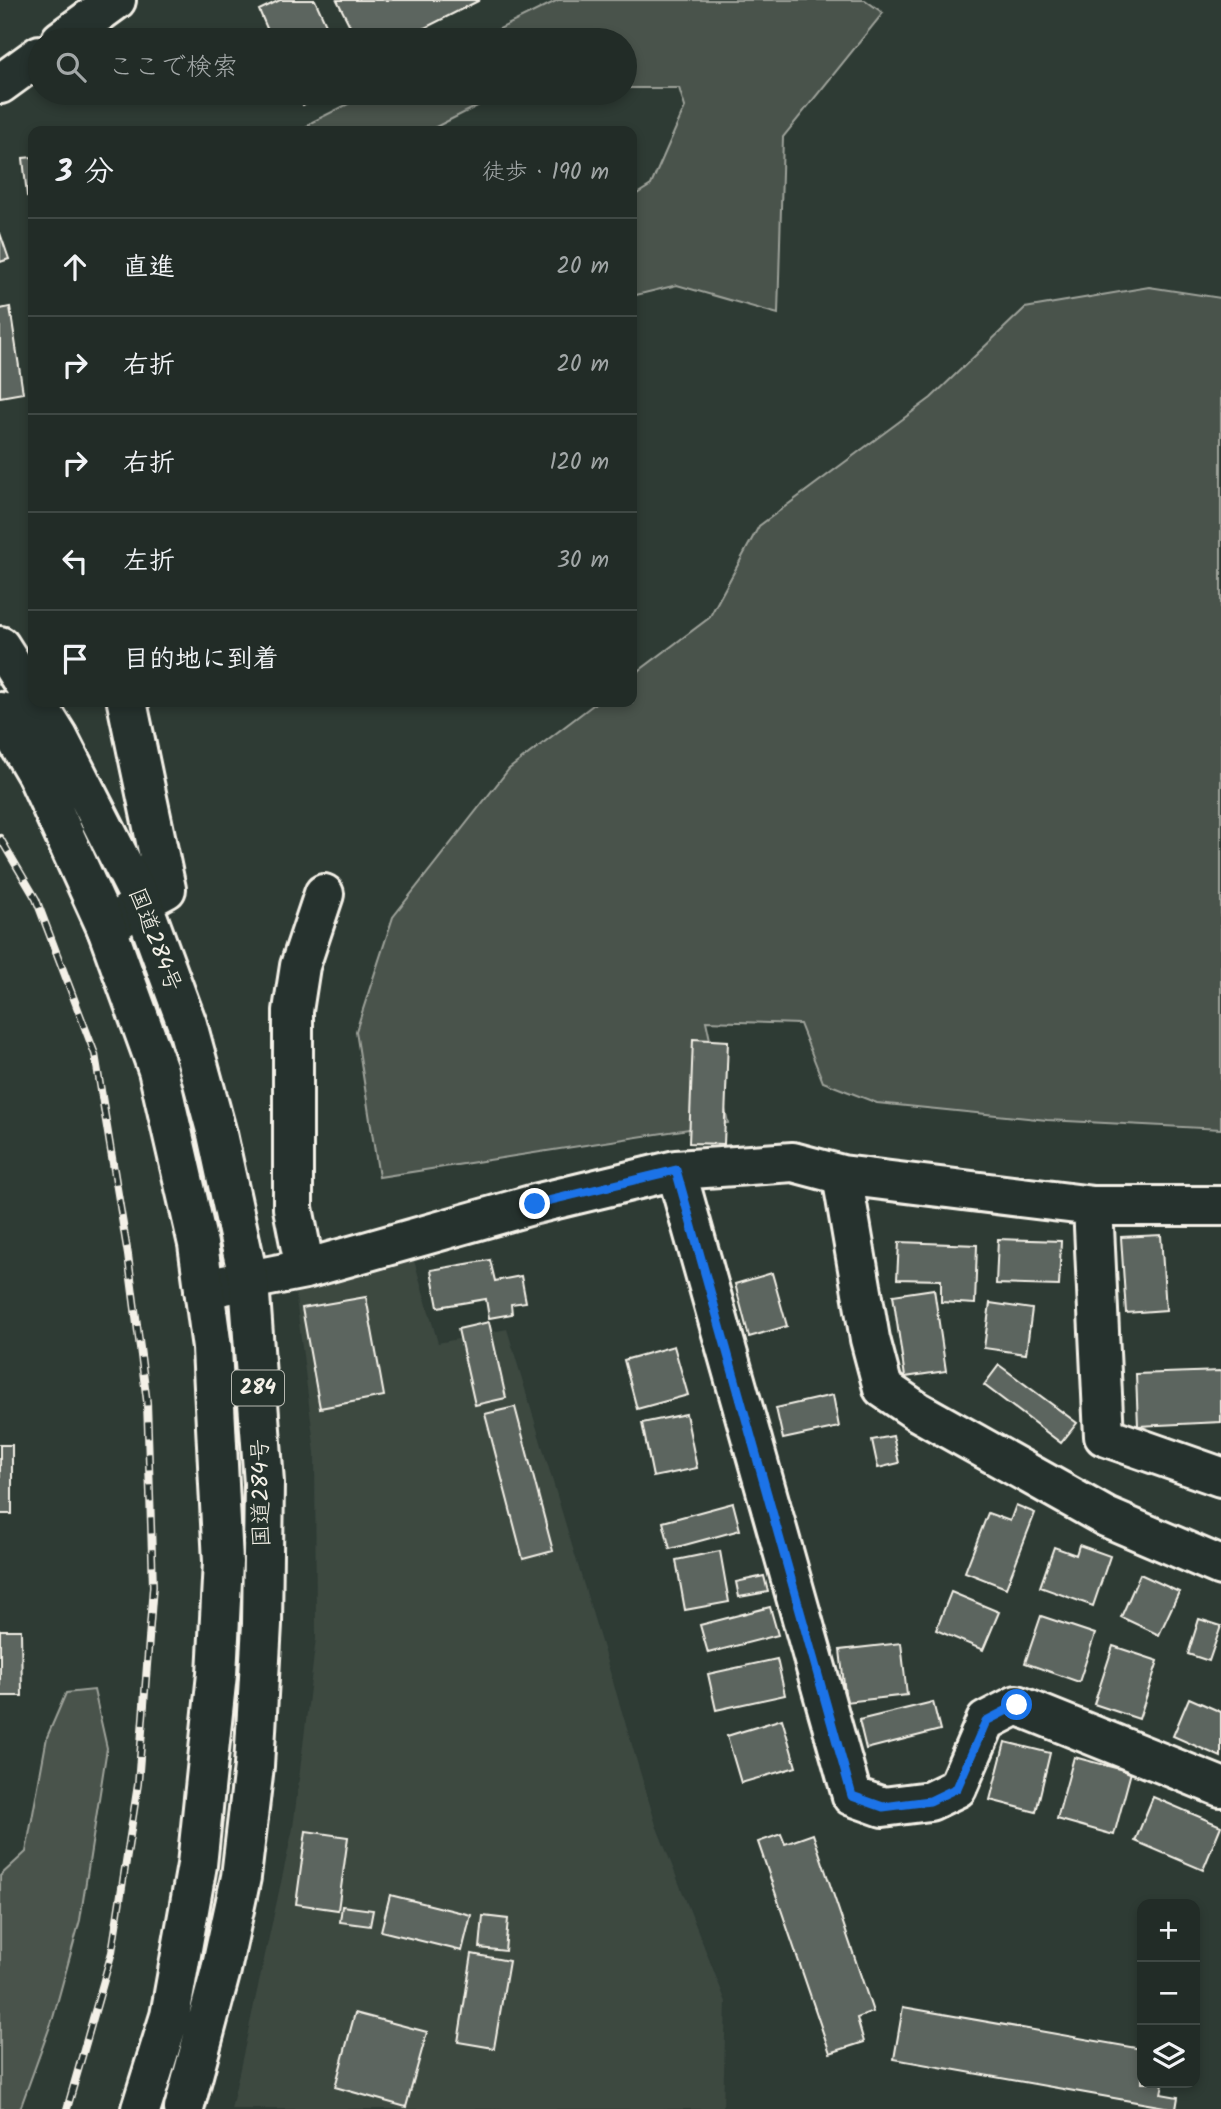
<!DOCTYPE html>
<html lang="ja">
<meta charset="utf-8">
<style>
body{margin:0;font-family:Kalam,"Klee One",sans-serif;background:#2a342f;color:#f1f3f6}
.controls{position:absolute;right:21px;bottom:21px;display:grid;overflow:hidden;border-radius:14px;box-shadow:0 4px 10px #0003}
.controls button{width:63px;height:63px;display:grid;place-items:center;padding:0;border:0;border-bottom:2px solid #3f4844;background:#222c27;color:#f1f3f6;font:35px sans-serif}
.stop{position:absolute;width:21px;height:21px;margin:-16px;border:5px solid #1a73e8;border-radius:50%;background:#fff}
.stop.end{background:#1a73e8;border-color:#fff;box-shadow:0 2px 7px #0008}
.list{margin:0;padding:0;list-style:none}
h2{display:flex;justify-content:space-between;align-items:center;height:91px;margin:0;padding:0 28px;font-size:30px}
h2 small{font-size:23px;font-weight:400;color:#a2a7a7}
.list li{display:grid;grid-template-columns:46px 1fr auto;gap:21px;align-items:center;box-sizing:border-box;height:98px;padding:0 28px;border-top:2px solid #3f4844}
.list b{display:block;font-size:26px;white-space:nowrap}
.list em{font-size:23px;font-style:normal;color:#a2a7a7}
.icon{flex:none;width:38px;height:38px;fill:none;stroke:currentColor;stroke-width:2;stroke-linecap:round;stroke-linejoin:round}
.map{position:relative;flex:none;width:1221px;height:2109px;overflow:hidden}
.search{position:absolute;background:#222c27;box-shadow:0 4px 10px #0003;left:28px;top:28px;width:609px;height:77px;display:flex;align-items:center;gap:18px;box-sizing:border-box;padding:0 24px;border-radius:38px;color:#a2a7a7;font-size:26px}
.panel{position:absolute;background:#222c27;box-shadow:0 4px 10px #0003;left:28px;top:126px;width:609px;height:581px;border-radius:14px}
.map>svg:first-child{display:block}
</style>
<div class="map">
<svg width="1221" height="2109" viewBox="0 0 1221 2109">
<rect width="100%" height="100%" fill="#2e3b34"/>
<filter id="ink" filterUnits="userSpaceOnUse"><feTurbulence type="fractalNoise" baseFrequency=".0143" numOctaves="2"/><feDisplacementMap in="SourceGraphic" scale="14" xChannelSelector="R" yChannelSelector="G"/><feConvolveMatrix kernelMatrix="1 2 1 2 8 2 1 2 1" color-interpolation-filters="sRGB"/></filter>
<g filter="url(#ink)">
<path fill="#3c4841" d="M411,1250L438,1343L507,1329L656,1825L726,2002L723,2109H231L293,1828L316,1638L315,1453L294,1282Z"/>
<path fill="#48524c" stroke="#9ea29a" stroke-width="2" d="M558,0H865L883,13L783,137L778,314L677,285L632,296V197L651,185L685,107L679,88H625V40H477Z
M370,93H503L428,131H303L312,122Z
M1149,287L1221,298V1129L1047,1120L877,1103L823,1082L800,1024L706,1021L728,1123L379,1177L356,1031L393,917L509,769L597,702H632V676L709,618L759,526L931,398L1025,308Z
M94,1690L107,1748L80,1920L53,2018L20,2109H0V1876L26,1852L47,1737L66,1693Z"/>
<path fill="#5c655e" stroke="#f4f1e8" stroke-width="2" d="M280,0H315L333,40H272L259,10Z
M337,0H480L401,40H357Z
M297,93H328L303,105Z
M33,157V195L27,196L23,158Z
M0,233L9,259L0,262Z
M10,307L23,393L0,397V309Z
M693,1039L728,1041L724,1144L689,1143Z
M1161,1235L1166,1310L1126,1313L1121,1237Z
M998,1239L1061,1241L1059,1286L996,1284Z
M899,1242L977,1245L975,1304L941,1302V1280L897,1279Z
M490,1260L495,1281L521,1276L526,1302L511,1304L512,1314L489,1318L486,1299L438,1307L431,1270Z
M772,1273L787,1326L749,1337L735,1284Z
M934,1289L946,1371L905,1377L893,1295Z
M366,1297L384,1396L320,1408L302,1308Z
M990,1303L1032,1309L1026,1354L984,1348Z
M489,1322L506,1398L475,1405L458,1329Z
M674,1346L688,1395L637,1409L624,1360Z
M999,1365L1077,1423L1061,1443L984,1385Z
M1221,1371V1422L1138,1426L1136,1374Z
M833,1395L839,1427L783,1439L776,1408Z
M515,1407L553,1551L523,1559L485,1414Z
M686,1414L697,1468L653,1477L642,1423Z
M893,1436L899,1463L878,1468L872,1440Z
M0,1445H12V1514H0Z
M733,1503L740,1530L670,1549L663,1522Z
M1016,1505L1035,1513L1006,1588L965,1572L988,1513L1010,1521Z
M1079,1545L1110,1556L1093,1606L1040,1587L1054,1547L1076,1555Z
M720,1551L729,1602L685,1610L676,1560Z
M1140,1574L1179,1592L1159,1635L1121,1617Z
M764,1576L768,1592L739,1597L736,1582Z
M951,1592L999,1612L983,1650L936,1630Z
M770,1607L778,1635L708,1653L700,1625Z
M1041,1616L1095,1634L1079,1682L1025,1663Z
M1199,1619L1221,1626L1209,1661L1188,1654Z
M0,1630H21L22,1696H0Z
M901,1643L907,1695L846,1702L840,1650Z
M1113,1646L1158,1661L1139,1719L1094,1704Z
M777,1659L785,1695L716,1710L708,1674Z
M1189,1698L1221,1712V1757L1173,1736Z
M933,1702L940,1730L866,1749L859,1720Z
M782,1719L796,1767L741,1783L727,1736Z
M1005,1742L1050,1753L1036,1812L990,1800Z
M1074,1757L1131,1772L1114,1835L1057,1819Z
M1153,1797L1221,1826L1203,1870L1135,1841Z
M306,1831L348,1837L338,1910L296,1904Z
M781,1834L785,1844L813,1834L873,2012L857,2018L864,2042L830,2053L758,1842Z
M390,1895L471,1915L462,1951L381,1931Z
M342,1906L373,1910L370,1926L340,1922Z
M483,1916L508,1919L505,1951L480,1948Z
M472,1954L509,1961L494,2048L458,2042Z
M903,2007L1142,2049V2083H1163L1161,2094L1178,2097L1176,2109L894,2059Z
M355,2013L427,2032L406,2107L335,2087Z"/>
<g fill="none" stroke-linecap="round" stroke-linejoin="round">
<g stroke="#f4f1e8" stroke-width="44">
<path id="minor" d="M61,40L116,0
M0,84L40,55
M107,929L142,902L166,889L127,702
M676,1170L852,1796L883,1807L930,1801L957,1788L986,1721L1017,1705L1221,1787
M842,1175L870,1339L883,1388L917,1411L1106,1517L1221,1566
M1093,1206L1104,1436L1221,1477
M305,1269L293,1208V1011L300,966L324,894
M204,1289L305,1269L535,1204L676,1170L793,1162L842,1175L1093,1206H1221"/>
</g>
<g stroke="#f4f1e8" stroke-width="44">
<path id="trunk" d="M0,646L33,698
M36,702L58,737L142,902L187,1024L217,1134L249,1282L264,1483L262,1624L254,1766L241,1877L221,1970L184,2109
M0,712L36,773L107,929L158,1070L198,1244L212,1348L223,1562L217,1674L197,1865L170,2016L141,2109"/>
</g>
<use href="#minor" stroke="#26332d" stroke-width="38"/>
<use href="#trunk" stroke="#26332d" stroke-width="38"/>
<g stroke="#f4f1e8" stroke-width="8">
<path id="rail" d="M0,838L36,899L95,1054L128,1255L147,1402L153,1586L138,1784L112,1952L67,2109"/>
</g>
<use href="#rail" stroke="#26332d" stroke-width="5" stroke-dasharray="16" stroke-linecap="butt"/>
</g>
</g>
<g fill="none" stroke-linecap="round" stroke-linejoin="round" filter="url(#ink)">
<path stroke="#1a73e8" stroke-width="9" d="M535,1204L676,1170L852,1796L883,1807L930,1801L957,1788L986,1721L1017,1705"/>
</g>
<g text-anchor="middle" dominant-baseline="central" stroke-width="5" stroke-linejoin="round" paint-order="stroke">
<rect fill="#26332d" stroke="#b6b8b0" stroke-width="2" x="232" y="1370.5" width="52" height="35" rx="5"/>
<g font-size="21" font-weight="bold" fill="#f4f1e8">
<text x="258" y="1388">284</text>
</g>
<g font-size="23" fill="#f4f1e8" stroke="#26332d">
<text transform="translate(154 940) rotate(69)">国道284号</text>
<text transform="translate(262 1493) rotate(-91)">国道284号</text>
</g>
</g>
</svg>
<div class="controls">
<button>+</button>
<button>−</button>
<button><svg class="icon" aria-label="layers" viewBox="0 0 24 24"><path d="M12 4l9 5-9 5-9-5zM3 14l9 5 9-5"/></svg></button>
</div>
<div class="stop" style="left:1017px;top:1705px"></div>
<div class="stop end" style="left:535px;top:1204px"></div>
<div class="search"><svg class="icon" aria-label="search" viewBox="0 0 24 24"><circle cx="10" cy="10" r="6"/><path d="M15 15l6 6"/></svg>ここで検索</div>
<section class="panel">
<h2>3 分<small>徒歩 · 190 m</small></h2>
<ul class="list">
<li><svg class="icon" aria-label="ahead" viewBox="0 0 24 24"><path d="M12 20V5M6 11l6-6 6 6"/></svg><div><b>直進</b></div><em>20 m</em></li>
<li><svg class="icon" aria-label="right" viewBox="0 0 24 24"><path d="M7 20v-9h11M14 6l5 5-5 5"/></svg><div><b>右折</b></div><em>20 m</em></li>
<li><svg class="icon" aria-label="right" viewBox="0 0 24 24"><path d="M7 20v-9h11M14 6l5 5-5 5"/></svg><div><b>右折</b></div><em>120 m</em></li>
<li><svg class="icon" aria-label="left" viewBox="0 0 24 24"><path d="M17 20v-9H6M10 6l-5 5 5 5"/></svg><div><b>左折</b></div><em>30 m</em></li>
<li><svg class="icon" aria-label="arrive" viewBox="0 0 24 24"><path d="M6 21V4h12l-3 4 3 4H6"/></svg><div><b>目的地に到着</b></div></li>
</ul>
</section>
</div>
